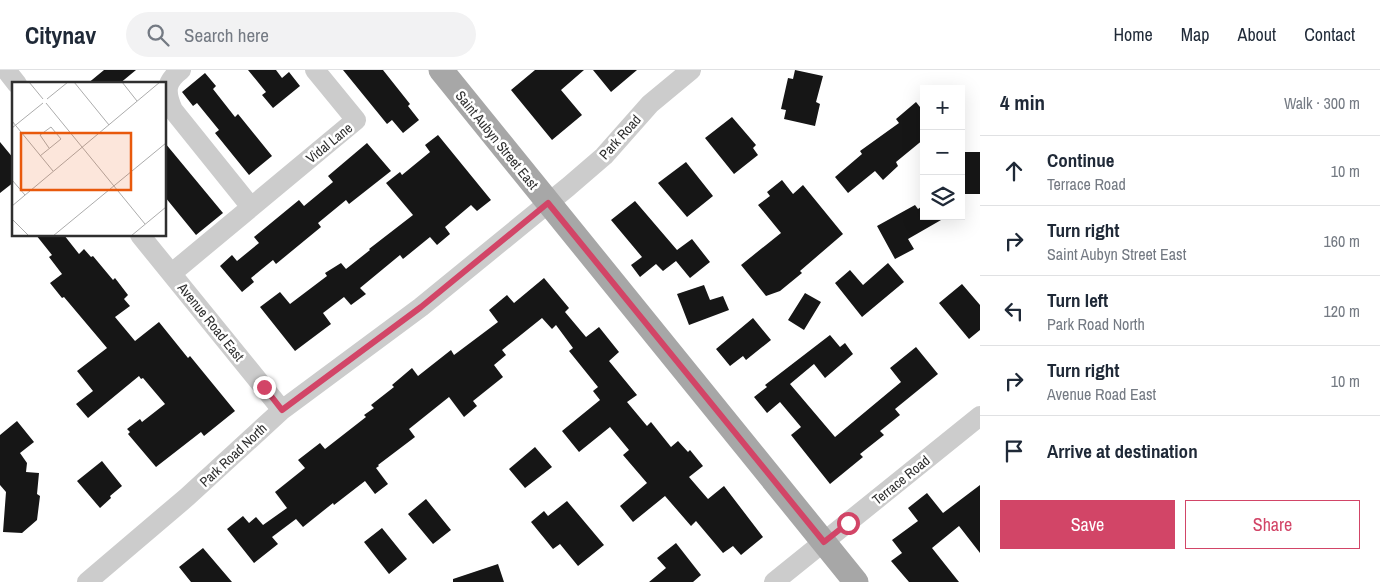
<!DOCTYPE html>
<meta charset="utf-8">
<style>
body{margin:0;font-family:"Archivo Narrow",sans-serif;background:#f2f2f3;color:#1f2937}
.controls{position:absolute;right:15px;top:15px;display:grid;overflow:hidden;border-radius:0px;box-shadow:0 5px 20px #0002}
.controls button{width:45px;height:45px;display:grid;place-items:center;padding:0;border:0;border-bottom:1px solid #e0e1e3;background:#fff;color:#1f2937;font:25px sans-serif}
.stop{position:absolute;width:15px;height:15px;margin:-11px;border:4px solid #d24567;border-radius:50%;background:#fff}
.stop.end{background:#d24567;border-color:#fff;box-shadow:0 1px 5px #0008}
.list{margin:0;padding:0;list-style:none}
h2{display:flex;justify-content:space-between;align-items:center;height:65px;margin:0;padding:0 20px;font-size:21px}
h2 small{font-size:16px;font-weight:400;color:#747a83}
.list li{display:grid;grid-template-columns:32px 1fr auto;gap:15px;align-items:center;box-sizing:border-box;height:70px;padding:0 20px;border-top:1px solid #e0e1e3}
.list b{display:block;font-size:19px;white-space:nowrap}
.list p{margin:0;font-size:16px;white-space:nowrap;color:#747a83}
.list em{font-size:16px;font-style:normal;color:#747a83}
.actions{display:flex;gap:10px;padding:15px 20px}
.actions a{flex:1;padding:11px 0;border:1px solid #d24567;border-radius:0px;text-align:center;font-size:18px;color:#d24567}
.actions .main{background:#d24567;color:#fff}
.icon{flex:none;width:28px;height:28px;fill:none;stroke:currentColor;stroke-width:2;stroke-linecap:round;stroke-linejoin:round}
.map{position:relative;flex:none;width:980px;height:512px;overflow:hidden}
header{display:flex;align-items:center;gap:30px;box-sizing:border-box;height:70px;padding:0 25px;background:#fff;border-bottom:1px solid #e0e1e3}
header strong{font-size:24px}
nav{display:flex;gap:28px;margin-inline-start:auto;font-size:18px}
.search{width:350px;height:45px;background:#f2f2f3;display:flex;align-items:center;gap:12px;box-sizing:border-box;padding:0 18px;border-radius:28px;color:#747a83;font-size:19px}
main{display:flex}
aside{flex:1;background:#fff}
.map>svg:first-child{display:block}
</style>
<header>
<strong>Citynav</strong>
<div class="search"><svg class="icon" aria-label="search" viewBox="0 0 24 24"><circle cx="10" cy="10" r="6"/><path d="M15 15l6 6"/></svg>Search here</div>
<nav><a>Home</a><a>Map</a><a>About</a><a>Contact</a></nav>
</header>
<main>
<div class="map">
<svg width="980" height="512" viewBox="0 0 980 512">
<rect width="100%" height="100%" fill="#fff"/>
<path fill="#161616" d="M104,0H136L119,14H87Z
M248,0H276L282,8L289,2L300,16L273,38L262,25L266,22Z
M343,0H383L410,34L408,36L419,50L403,63L392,50L387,54Z
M535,0H584L561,20L582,45L552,70L511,20Z
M593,0H637L611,22Z
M795,0L823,6L816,32L820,34L815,56L784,49L786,40L781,39L788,8L793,9Z
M205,3L216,16L213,19L235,47L238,44L272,86L249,105L215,63L219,60L197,33L193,36L182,22Z
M916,32L924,42V69L896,92L898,96L883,110L875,101L848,123L835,107L862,84L860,81L899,53L896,49Z
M732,47L756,75L753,78L758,85L734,104L705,68Z
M438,65L491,130L477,141L471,135L445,157L450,164L437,175L430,167L403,189L400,185L360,218L366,224L351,235L344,227L323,243L331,254L295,281L260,237L280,222L290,234L327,206L325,203L341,193L346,199L370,180L369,179L413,145L386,113L400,102L402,105L430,82L425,75Z
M0,72L14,89V112L0,123Z
M165,73L223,143L196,165L165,127Z
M367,73L391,101L349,134L346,130L318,153L321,157L276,194L273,190L251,208L254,212L242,222L220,196L232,185L237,191L259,173L254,167L299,130L304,136L333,112L328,106Z
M961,82H980V124H961Z
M686,92L713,126L687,147L658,113Z
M782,110L793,124L803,115L843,164L800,201L802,203L780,221L766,226L741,195L781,163L758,135L770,126L767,122Z
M635,131L677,180L692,169L710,192L690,208L676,191L663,201L656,194L640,207L631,195L642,187L611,150Z
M915,135L918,139L924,135V146H948L908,169L914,179L895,189L877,156Z
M36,165H64L79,184L84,179L91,187L93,186L113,210L115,208L128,225L124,229L130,236L115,247L135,271L159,252L188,288L190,286L235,341L204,366L201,362L156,397L128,364L130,362L127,359L140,349L142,352L165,334L143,308L141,309L139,306L88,348L76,334L93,321L77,301L107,278L64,227L62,228L50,213L62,204L49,187L52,185Z
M888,193L904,212L862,247L835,213L850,200L863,215Z
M544,208L569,238L565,242L586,267L599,257L619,282L609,291L637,325L627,332L647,356L651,352L671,377L678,371L688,382L690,380L703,396L689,407L708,429L724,416L763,467L741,485L733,476L723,483L696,451L691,456L665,426L633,452L620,436L647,413L623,385L629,380L610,357L579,382L562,361L600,330L593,321L598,317L569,281L573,278L556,255L552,259L542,248L502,280L506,285L494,295L503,307L473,331L477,336L464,347L449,327L409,359L415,367L378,395L379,396L376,398L388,414L375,424L365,411L334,435L333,433L303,457L296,449L272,467L278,474L254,493L227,459L243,446L249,453L256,447L263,455L287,438L275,422L305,398L298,390L320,373L325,379L366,347L364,345L374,338L371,335L394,317L392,315L412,298L418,306L451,280L454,285L498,252L489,240L507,225L514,233Z
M962,214L980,235V260L969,269L939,233Z
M704,215L710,230L723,226L729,240L689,255L677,224Z
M805,223L821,232L804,260L788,250Z
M753,248L771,270L746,290L743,286L730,296L716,279Z
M830,265L840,277L845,273L853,284L825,308L814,294L790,314L835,367L901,312L890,298L916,277L938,304L895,339L900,345L880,361L884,365L860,384L863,387L830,414L791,365L801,357L780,332L767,343L754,327L767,317L765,315Z
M17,351L34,372L20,383L27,393L26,402L39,403L37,424L40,426L37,450L22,463L3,462L6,422L0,415V365Z
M535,377L552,397L525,418L509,399Z
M102,391L122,416L110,426L111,428L100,438L77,411Z
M980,415V483L959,456L932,478L959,512H909L891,491L902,483L892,470L918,451L908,438L927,423L943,443Z
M426,429L451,460L433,474L408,444Z
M567,431L604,475L578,496L560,474L553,479L531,452L544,441L548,446Z
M382,458L407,489L389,504L364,472Z
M676,473L701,505L693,512H649L666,498L657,488Z
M203,478L232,512H191L179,497Z
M498,494L504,512H453V509Z"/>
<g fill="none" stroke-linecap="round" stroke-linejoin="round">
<path stroke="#ccc" stroke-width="20" d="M6,0L17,14
M181,0C165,12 165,22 173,40L251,137
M140,165L282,340
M172,203L356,50L315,0
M87,512L187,427L282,340L421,237L568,117L604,86L650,34L691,0
M774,512L980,346"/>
<path stroke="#a7a7a7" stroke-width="25" d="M441,0L856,512"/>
</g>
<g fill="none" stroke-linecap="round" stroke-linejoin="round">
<path stroke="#d24567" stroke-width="6" d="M264,317L282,340L421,237L548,133L824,472L848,453"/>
</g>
<g text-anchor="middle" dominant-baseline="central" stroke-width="5" stroke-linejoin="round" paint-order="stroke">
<g font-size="14" fill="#2f2f2f" stroke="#fff">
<text transform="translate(620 67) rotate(-48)">Park Road</text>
<text transform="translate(497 70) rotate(51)">Saint Aubyn Street East</text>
<text transform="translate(329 73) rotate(-39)">Vidal Lane</text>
<text transform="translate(211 252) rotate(51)">Avenue Road East</text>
<text transform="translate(233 385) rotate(-43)">Park Road North</text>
<text transform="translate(901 410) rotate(-39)">Terrace Road</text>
</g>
</g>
<g transform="translate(12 12)">
<rect width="154" height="154" fill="#fff"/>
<path fill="none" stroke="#acacac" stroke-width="1" d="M17,0L31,17M62,0L97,43M110,0L125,19M35,17L56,0M34,21L133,142M0,39L41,89M0,46L31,21M28,74L49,57L39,45L28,53L37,66M0,98L13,113M0,124L148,0M0,137L17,154M41,154L154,61M119,154L154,125"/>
<path fill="#e8590c" fill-opacity="0.15" stroke="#e8590c" stroke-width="2.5" d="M9,51H119V108H9Z"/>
<rect width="154" height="154" fill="none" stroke="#2f2f2f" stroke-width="2.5"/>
</g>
</svg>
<div class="controls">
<button>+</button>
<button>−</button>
<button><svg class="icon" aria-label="layers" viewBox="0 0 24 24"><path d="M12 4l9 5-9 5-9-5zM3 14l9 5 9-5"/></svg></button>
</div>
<div class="stop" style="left:848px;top:453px"></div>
<div class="stop end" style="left:264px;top:317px"></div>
</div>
<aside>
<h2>4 min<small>Walk · 300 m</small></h2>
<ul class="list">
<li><svg class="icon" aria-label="ahead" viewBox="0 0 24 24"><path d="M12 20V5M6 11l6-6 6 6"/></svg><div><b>Continue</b><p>Terrace Road</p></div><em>10 m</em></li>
<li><svg class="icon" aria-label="right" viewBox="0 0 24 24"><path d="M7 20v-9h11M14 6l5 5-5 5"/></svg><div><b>Turn right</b><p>Saint Aubyn Street East</p></div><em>160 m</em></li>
<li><svg class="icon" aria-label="left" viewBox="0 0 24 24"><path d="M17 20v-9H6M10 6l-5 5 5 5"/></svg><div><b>Turn left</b><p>Park Road North</p></div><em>120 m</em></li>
<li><svg class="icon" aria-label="right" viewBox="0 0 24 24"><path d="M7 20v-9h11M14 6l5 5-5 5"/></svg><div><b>Turn right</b><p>Avenue Road East</p></div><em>10 m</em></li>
<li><svg class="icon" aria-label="arrive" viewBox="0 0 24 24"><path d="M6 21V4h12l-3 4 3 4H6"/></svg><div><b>Arrive at destination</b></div></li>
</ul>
<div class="actions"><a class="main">Save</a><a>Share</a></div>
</aside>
</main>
